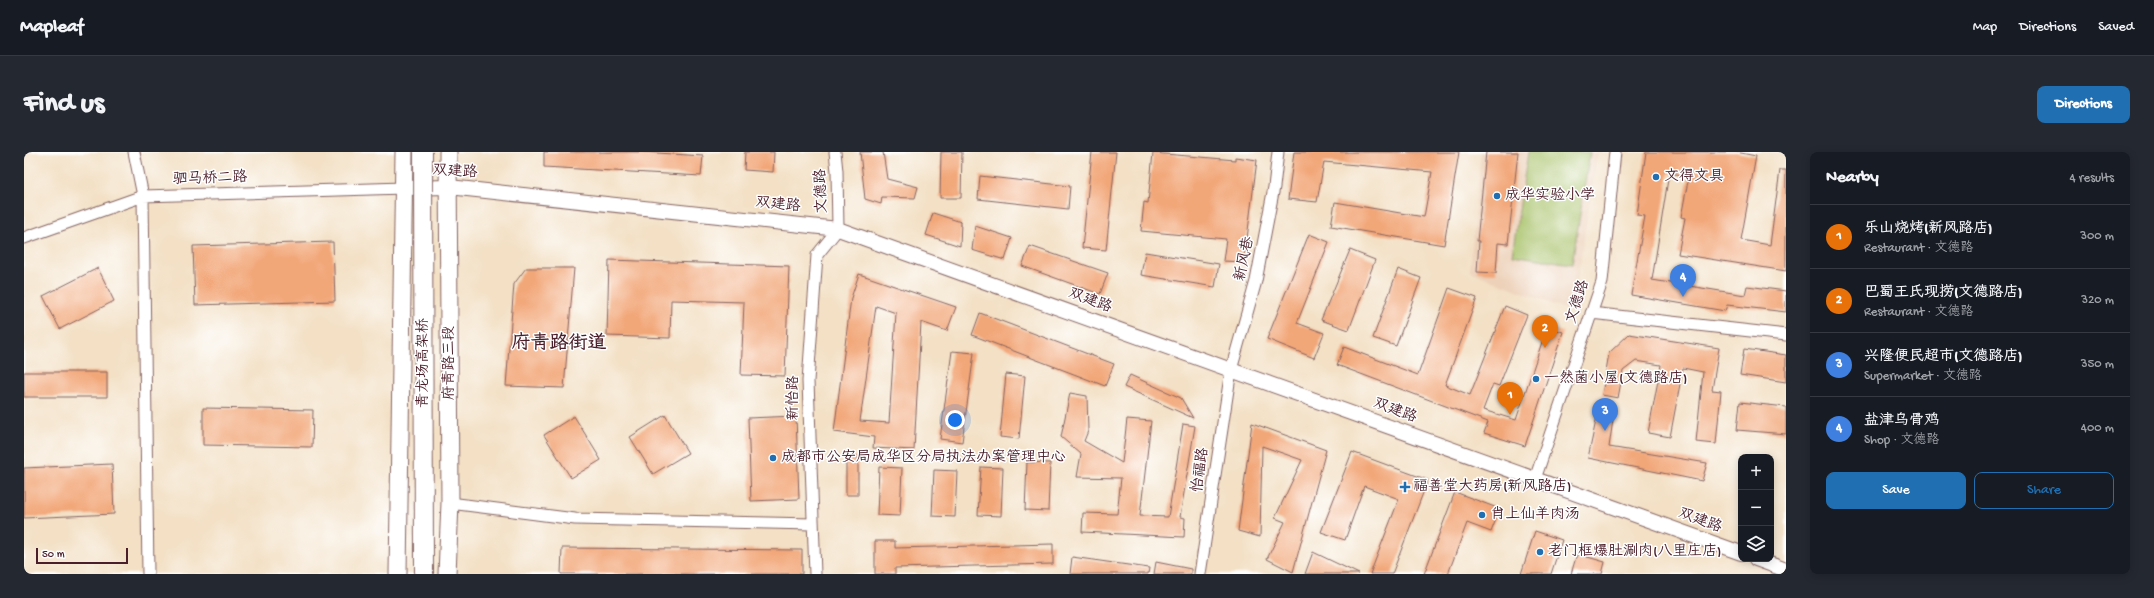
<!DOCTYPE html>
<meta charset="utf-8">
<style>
body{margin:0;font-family:"Gochi Hand","LXGW WenKai TC",sans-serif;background:#242831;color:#f1f3f6}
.controls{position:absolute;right:12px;bottom:12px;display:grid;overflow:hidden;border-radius:8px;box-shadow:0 2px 10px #0003}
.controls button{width:36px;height:36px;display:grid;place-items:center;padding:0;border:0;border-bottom:1px solid #363941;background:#171b24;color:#f1f3f6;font:20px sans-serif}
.scale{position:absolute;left:12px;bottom:10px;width:92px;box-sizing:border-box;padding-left:4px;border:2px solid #4a1f2b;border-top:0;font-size:11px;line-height:14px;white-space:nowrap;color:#4a1f2b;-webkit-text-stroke:3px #fff;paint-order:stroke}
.you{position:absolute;left:931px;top:268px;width:14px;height:14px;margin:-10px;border:3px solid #fff;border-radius:50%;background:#1a73e8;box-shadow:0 0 0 6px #1a73e833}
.badge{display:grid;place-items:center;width:26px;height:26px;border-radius:50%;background:#1f6fb2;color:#fff;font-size:13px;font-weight:700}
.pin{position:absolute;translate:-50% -33px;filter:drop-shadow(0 1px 2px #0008)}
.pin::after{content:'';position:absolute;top:21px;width:14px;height:12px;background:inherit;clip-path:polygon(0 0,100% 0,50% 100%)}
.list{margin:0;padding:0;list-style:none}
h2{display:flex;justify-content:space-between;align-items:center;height:52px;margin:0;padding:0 16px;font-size:17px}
h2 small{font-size:13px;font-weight:400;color:#9ea1a6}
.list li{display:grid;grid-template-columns:26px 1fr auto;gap:12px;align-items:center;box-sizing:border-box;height:64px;padding:0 16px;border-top:1px solid #363941}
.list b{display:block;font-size:15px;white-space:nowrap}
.list p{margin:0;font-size:13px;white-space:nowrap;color:#9ea1a6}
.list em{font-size:13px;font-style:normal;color:#9ea1a6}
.actions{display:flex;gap:8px;padding:12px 16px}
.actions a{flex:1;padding:9px 0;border:1px solid #1f6fb2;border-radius:8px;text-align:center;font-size:14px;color:#1f6fb2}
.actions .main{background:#1f6fb2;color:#fff}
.icon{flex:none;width:22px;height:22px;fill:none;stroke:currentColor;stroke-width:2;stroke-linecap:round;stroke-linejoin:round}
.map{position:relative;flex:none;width:1762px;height:422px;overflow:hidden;border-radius:8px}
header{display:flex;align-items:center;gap:24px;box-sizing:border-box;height:56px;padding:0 20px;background:#171b24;border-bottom:1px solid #363941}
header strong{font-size:19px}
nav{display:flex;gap:22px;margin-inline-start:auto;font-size:14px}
.intro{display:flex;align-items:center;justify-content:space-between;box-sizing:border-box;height:96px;padding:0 24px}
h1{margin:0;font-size:28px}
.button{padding:10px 18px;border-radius:8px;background:#1f6fb2;color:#fff;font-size:14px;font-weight:700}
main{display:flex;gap:24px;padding:0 24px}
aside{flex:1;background:#171b24;border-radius:8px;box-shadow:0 2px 10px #0003}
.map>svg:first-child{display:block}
</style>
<header>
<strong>Mapleaf</strong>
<nav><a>Map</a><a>Directions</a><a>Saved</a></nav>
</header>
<div class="intro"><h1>Find us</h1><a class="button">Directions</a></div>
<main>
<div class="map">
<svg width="1762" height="422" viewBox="0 0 1762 422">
<rect width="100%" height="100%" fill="#fff"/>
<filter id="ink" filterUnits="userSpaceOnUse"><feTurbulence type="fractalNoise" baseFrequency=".025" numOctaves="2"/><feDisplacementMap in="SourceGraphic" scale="8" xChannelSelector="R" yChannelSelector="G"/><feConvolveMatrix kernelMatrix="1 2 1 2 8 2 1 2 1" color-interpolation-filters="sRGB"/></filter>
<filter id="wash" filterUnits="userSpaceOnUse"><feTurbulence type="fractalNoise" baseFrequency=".012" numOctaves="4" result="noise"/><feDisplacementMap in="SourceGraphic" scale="16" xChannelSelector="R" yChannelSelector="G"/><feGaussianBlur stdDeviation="0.9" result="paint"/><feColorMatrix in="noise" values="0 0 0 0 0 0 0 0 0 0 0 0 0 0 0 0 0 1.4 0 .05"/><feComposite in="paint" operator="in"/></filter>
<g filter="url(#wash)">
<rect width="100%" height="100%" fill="#f3e0c5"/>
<path fill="#edd1b9" d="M1457,0H1574L1548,160L1446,119Z"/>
<path fill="#a7c167" stroke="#787049" d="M1504,0H1566L1548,112L1488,103Z"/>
<g id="blocks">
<path fill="#f2a779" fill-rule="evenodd" d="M520,0H618L679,4L677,24L520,15Z
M721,0H750L749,20L720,18Z
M836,0H859L863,27L894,35L891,46L858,45L857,52L841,47Z
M917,0H938L937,46H916Z
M1068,0H1092L1082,98L1058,96Z
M1270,0H1435L1420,93L1307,74L1311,50L1400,65L1408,20L1300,10L1293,50L1264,47Z
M1462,0H1494L1484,92L1474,91L1472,121L1453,120L1455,89H1453Z
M1622,0H1712L1732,4L1717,88L1746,93L1756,18H1762V119L1654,102L1661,66L1657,65L1665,24L1645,21L1628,128L1721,143L1723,134L1762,139V160L1703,153L1701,159L1607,143L1621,64L1613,63Z
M1129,1L1211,8V5L1233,8L1220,110L1199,109L1202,87L1117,79L1120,50L1124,51Z
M956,24L1046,34L1044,57L954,47Z
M909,61L937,70L936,94L902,83Z
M951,74L988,86L981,108L948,98Z
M1285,82L1305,90L1273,171L1300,181L1290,206L1243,187Z
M309,90L311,149L171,153L169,94Z
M1006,94L1084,121L1076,142L998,114Z
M1326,98L1351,108L1325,178L1297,168Z
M1121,100L1195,112L1191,135L1117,123Z
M585,108L765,114L761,224L717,223L720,150L647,148L646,186L583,184Z
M74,116L90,149L36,177L19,144Z
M502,116H550L540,236L482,234L490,132Z
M1374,117L1397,126L1372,194L1349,186Z
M835,122L932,155L923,179L897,170L890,298L849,296L850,285L810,280L827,146ZM852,154L872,161L865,271L836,269Z
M1425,136L1453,146L1421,233L1446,243L1481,154L1503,163L1475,234L1469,232L1459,258L1492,268L1523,175L1539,180L1501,294L1460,281L1464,270L1313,213L1320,195L1394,223Z
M956,161L1090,212L1081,234L948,183Z
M1605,182L1695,196L1688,238L1697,239L1692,292L1672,290L1679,220L1659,216L1646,285L1624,281L1637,213L1612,209L1599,219L1594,246L1578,243L1585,201Z
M1720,197L1762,203V230L1716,223Z
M928,199L950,201L938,290L916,287Z
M0,220H83V245H0Z
M982,222L1001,224L995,287L976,285Z
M1106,223L1157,246L1169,266L1100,235Z
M1046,241L1063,244L1064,279L1060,289L1098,311L1103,267L1127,269L1116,364L1144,365L1159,272L1171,274L1156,365L1161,366L1160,385L1058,380L1059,361L1093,362L1097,326L1053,325L1057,302L1037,285Z
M1716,250L1762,255V282L1713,278Z
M179,256L289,258L288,295L179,293Z
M641,263L664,301L629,322L606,285Z
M550,264L577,308L547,326L520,283Z
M772,264L775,347L727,349L724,266Z
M1573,264L1589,268L1585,295L1683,311L1678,329L1564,306Z
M1228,271L1302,298L1269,420L1243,407L1261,370L1251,366L1278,308L1238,294L1236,385L1214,379Z
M1328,300L1404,328L1368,422H1346L1375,347L1340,334L1321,388L1297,380Z
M822,304H834V343H822Z
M1003,310L1026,311L1024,359L1001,358Z
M88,312L90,362L0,366V316Z
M855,315L878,316L876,364L853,363Z
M957,315L979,316L977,364L954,363Z
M910,318L933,319L931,365L908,364Z
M1431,340L1476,357L1467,380L1443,371L1424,422H1400Z
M1511,379L1538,388L1527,422H1497Z
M851,389H871V396L1029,392V412L871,416V422H851Z
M538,396L778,398V422H537Z
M1289,400L1335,422H1281Z
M1553,402L1581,410L1578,422H1547Z
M1048,405L1125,416L1124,422H1046Z
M1132,410L1167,417V422H1130Z"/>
</g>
</g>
<g filter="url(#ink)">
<use href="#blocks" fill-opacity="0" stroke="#856361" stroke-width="1"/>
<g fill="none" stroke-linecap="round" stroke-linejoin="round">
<g stroke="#856361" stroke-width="13">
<path id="minor" d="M110,0L119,44L124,422
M0,86L119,44L380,36
M1567,161L1762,183
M1511,327L1578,130L1591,0
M426,351L551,367L788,372
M791,422L784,229L793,103L814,77L813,19L811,0
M1176,422L1207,218L1232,129L1250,35L1254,0"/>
</g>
<g stroke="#856361" stroke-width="16">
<path id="tertiary" d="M380,36L425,35L814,77L1717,401
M1732,407L1762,418"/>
</g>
<g stroke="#856361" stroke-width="19">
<path id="primary" d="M374,422L380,0
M423,422L426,351L424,0"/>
</g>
<use href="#minor" stroke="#fff" stroke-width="11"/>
<use href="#tertiary" stroke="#fff" stroke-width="14"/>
<use href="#primary" stroke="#fff" stroke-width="17"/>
<g stroke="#856361" stroke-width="20" stroke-linecap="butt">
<path id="trunk-bridge" d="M399,0L400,422"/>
</g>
<use href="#trunk-bridge" stroke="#fff" stroke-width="18"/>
</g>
</g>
<g fill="#1f6fb2" stroke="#fff" stroke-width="1.5">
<circle cx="1632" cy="25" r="4"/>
<circle cx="1473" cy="44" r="4"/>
<circle cx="1512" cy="227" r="4"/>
<circle cx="749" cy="306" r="4"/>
<path d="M1379 329h4v4h4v4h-4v4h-4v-4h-4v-4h4z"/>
<circle cx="1458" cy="363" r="4"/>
<circle cx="1516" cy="400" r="4"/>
</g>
<g text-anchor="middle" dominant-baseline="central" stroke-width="3" stroke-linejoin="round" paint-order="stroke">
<g font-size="15" fill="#4a1f2b" stroke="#fff">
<text transform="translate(431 20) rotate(3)">双建路</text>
<text transform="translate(186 27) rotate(-2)">驷马桥二路</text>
<text transform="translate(798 39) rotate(-92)">文德路</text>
<text transform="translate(754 53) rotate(6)">双建路</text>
<text transform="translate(1221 107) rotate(-78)">新风巷</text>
<text transform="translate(1066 149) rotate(20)">双建路</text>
<text transform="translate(1554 150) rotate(-72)">文德路</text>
<text transform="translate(400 211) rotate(-90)">青龙场高架桥</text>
<text transform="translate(426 211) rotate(-90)">府青路三段</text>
<text transform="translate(770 246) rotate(-90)">新怡路</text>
<text transform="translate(1371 259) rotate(20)">双建路</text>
<text transform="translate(1177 318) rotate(-82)">怡福路</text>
<text transform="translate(1676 369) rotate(20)">双建路</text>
</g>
<g font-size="15" fill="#4a1f2b" stroke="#fff" text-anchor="start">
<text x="1640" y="25">文得文具</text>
<text x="1481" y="44">成华实验小学</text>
<text x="1520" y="227">一然菌小屋(文德路店)</text>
<text x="757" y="306">成都市公安局成华区分局执法办案管理中心</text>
<text x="1389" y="335">福善堂大药房(新风路店)</text>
<text x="1466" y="363">肖上仙羊肉汤</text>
<text x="1524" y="400">老门框爆肚涮肉(八里庄店)</text>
</g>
<g font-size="19" font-weight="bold" fill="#4a1f2b" stroke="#fff">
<text x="535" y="192">府青路街道</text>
</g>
</g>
</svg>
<div class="controls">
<button>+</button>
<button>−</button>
<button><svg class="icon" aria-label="layers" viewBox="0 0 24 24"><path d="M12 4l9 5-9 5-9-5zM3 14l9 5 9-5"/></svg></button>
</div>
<div class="scale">50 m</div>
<div class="you"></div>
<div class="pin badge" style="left:1486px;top:263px;background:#e8710a">1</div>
<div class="pin badge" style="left:1521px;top:196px;background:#e8710a">2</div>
<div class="pin badge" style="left:1581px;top:279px;background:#3f7fe0">3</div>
<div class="pin badge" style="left:1659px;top:145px;background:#3f7fe0">4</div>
</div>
<aside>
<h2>Nearby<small>4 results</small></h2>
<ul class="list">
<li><span class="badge" style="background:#e8710a">1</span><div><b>乐山烧烤(新风路店)</b><p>Restaurant · 文德路</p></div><em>300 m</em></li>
<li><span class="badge" style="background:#e8710a">2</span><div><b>巴蜀王氏现捞(文德路店)</b><p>Restaurant · 文德路</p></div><em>320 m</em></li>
<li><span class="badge" style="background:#3f7fe0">3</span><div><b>兴隆便民超市(文德路店)</b><p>Supermarket · 文德路</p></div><em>350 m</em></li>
<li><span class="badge" style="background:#3f7fe0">4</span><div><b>盐津乌骨鸡</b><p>Shop · 文德路</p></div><em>400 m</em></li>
</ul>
<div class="actions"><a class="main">Save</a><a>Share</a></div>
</aside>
</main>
